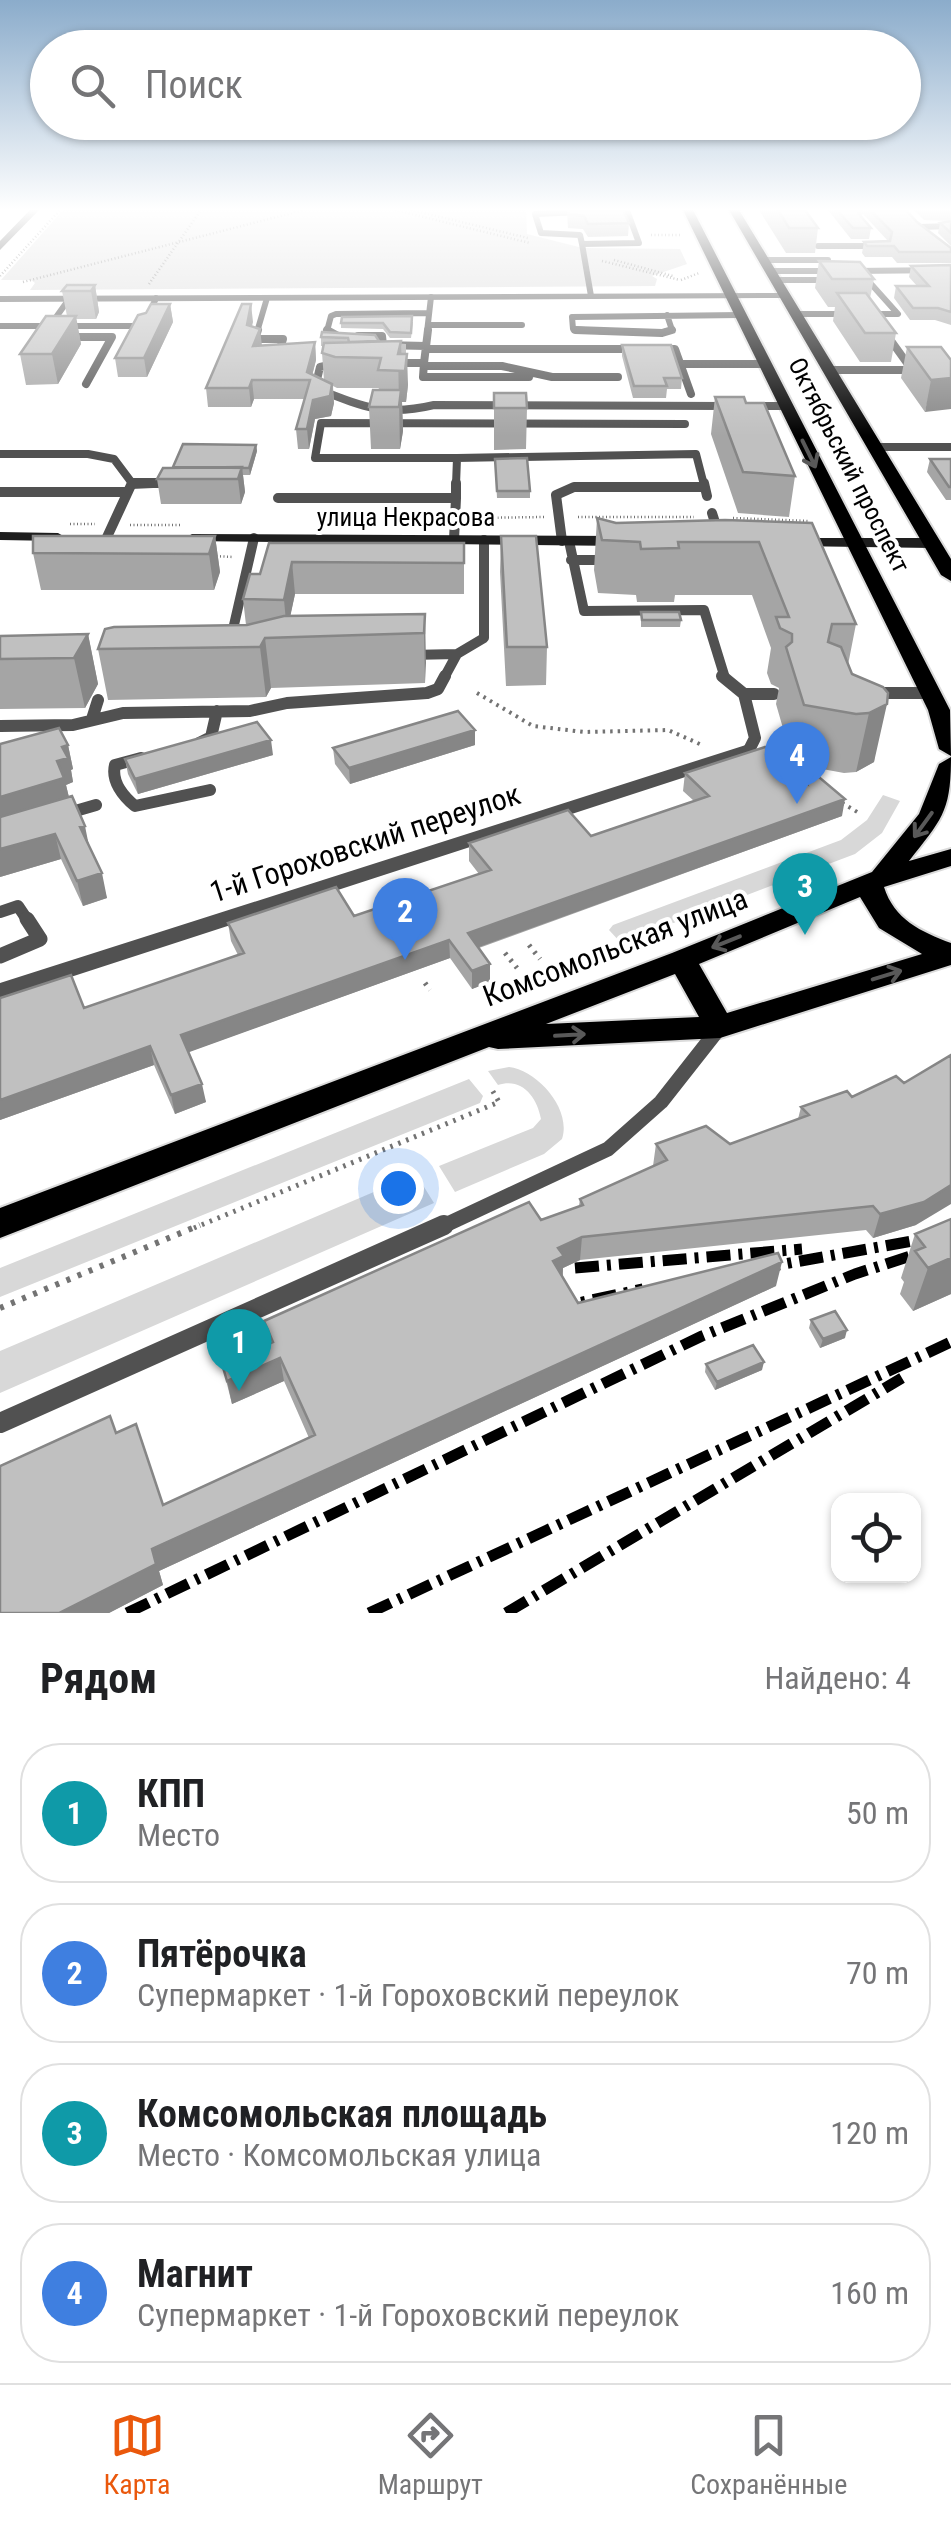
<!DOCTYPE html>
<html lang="ru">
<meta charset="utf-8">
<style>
body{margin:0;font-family:"Roboto Condensed",sans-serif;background:#f6f6f6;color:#202124}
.controls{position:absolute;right:30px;bottom:30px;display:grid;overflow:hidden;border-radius:20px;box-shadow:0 2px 8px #0004}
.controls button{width:90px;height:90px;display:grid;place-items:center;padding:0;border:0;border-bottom:2px solid #e0e0e0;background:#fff;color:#202124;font:50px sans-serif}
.you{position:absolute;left:398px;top:1188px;width:35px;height:35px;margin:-25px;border:8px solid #fff;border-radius:50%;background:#1a73e8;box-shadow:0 0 0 15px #1a73e833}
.badge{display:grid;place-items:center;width:65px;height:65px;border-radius:50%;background:#ea580c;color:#fff;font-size:32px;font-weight:700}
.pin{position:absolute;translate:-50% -82px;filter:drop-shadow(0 2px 5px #0008)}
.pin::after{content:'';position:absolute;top:52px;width:35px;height:30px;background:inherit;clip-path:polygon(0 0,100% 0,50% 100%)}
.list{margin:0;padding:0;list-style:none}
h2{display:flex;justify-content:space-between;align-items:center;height:130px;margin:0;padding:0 40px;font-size:42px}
h2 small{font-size:32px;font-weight:400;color:#757577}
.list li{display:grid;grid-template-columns:65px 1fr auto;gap:30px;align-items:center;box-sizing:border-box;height:140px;margin:0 20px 20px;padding:0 20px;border:2px solid #e0e0e0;border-radius:40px}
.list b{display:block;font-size:38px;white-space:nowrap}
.list p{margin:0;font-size:32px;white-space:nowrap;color:#757577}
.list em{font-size:32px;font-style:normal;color:#757577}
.icon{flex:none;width:55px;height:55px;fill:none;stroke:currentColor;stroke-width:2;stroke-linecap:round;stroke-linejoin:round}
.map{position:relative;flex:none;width:951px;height:1613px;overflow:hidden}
.search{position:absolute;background:#fff;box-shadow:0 2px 8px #0004;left:30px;right:30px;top:30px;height:110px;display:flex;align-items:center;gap:25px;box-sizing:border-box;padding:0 35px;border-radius:55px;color:#757577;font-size:38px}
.sheet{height:770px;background:#fff}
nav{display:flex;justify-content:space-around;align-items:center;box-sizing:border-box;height:140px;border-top:2px solid #e0e0e0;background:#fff;font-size:28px;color:#757577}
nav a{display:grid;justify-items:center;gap:5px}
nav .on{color:#ea580c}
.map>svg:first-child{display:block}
</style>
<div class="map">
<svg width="951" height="1613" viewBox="0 0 951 1613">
<rect width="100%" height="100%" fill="#fff"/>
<path fill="#d8d8d8" d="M63,210H663H526L527,234L583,248L680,249L687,264L652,276L657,279L655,286L30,290L35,283L31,280H1Z
M883,795L900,801L882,833L855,854L621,943L609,930L613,925L841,840L867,820Z
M509,1067C537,1070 572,1109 562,1139L544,1154L455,1192L439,1166L533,1128L541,1119C537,1097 522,1077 498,1085L488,1071Z
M469,1079L483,1096L480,1103L0,1297V1268Z
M416,1174L434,1203L0,1393V1351Z"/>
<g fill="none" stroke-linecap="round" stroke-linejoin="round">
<g stroke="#dbdbdb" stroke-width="4">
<path id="primary" d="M683,210H693L950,710L951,756L939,749L928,710Z
M729,210H739L951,559V581L941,575Z
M951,757C951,812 942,819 909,861L951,849V866L884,887C894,919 921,932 951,943V965L720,1038L498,1049L489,1047L0,1238V1208L672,953L872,872L919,814L939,764ZM860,897L879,928L922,954L727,1013L699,964ZM675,974L699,1017L546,1024Z"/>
</g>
<path stroke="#737373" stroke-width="2.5" stroke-dasharray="1 2.5" stroke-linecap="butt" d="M395,210L530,243
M411,210L528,238
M651,235H682
M614,260L673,276
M602,261L680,280
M0,276L60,210
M681,280L699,273
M23,282L304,210
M149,284L201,210
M578,517H694
M473,518L544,517
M733,518L809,521
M70,524H95
M130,525H180
M213,556L234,557"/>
<path stroke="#737373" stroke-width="4" stroke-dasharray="2.5 5" stroke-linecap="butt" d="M477,693L533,726L584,732L668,730L702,745
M842,803L859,813"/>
<path stroke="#737373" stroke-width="5" stroke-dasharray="2.5 6" stroke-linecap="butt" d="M529,945L540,959
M505,953L517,968
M425,983L430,990
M194,1228L499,1102L491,1088"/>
<path stroke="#737373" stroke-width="6" stroke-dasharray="4 8" stroke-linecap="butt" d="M0,1308L200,1225"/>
<path stroke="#515151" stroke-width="6" d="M582,212L535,214L541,233L580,235L582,244
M919,227L951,226
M818,246H876
M762,260H828
M769,271H832
M852,271L951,270
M774,280H833
M858,281L872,285L898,314H867
M591,296L582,244L639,243L628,213L607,212
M794,314H847
M428,325H522
M0,326H144L156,298
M49,327L69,299
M257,332L267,298
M330,332L327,331L331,316L336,314L429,313
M427,332L431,297
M609,332L573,329L572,317L740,315
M664,332L672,330L667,315"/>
<path stroke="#515151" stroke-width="8" d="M258,330L255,339H283L277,358
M327,330L338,336
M575,330L662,333L672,330
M358,336H382L383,345L426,346
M64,337H112L86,384
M426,349H638
M658,349H675L691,394
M339,363L320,367L315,388C361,406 384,417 434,405L728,406
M394,363H424L428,330
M424,363L423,377H529
M681,364H764
M424,366H502L552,377H618
M828,370H912L884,331
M748,406H785
M874,447H951
M0,454H88L114,459L132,483
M457,458L696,454L704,485
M131,485L175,483
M456,485L457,458H315L321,423L685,424"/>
<path stroke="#515151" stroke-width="10" d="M704,483L707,496
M0,492H127
M278,498H456L454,540L447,545
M456,498V483
M712,513L719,535
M107,537L132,483H175
M562,541L556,495L574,487H704
M569,541L584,611L704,610L725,678
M571,560H609
M231,638L254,538
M410,655L457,654L484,638V540
M444,678L457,654"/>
<path stroke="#515151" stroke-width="12" d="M722,676L744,694L755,738L749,750
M874,693H931
M744,694H774
M92,719L98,700
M0,726L73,725L123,713L250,711L287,703L427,693L438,689L445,676
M199,743L211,737L217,711
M141,758L115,765C111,781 123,796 135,806L210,790
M65,814L96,805
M0,912L18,906L28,921"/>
<path stroke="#515151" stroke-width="15" d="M0,956L40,939L27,919
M439,1228L608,1149L661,1102L720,1027"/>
<path stroke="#515151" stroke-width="20" d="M0,1423L444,1225"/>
<path fill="#515151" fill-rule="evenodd" d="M787,293V297L783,298L0,302V296Z
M749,744L758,750L756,754L0,1000V983Z"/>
<path fill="#1e1e1e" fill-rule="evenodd" d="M30,210H39L0,250V241Z
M0,532L58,533L65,537L58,541L0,540Z
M192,534L623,536L631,541L623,546L187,541L185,538Z
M797,538H932L940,543L932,548L792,546V540Z"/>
<use href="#primary" fill="#000" fill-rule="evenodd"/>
<path stroke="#000" stroke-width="11" stroke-dasharray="24 8 4 8" stroke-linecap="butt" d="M575,1268L802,1249
M756,1269L929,1238
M550,1309L643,1289
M127,1613L702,1336L855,1274L951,1243
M369,1613L951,1342
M506,1613L902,1378"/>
</g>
<path fill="#a5a5a5" d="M567,210L629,223L628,236L588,237L583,229L568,228Z
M759,210H805L818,228L815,253H786Z
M828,210H906L917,222L951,248V263H897L892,257H865L862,253L864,242L888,241L863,214L861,216L871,228L869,239H851Z
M914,210H951V246L938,233L940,223L951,221L924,220Z
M819,261L874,279L870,298L896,333L891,362H860L833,321L835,307H828L815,288Z
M951,265V325L935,320H910L894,298L896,286H917L909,277L911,266Z
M95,285L99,312L96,319H76L81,344L58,384L26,385L20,354L67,316L62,291Z
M170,304L173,322L147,377H118L115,358L146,313Z
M251,304L252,326L262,345L315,342L316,360L312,375L324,380L322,353L324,346H321V337L406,344V353L402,354L408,385L406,402H402L403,431L400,449H371L369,407L379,388H337L333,386L334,403L331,416L315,419L309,449H298L296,429L304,399H254L251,407H208L206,388Z
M413,322L411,338H390L383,329L341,328V323Z
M622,345L682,378L681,389H667L666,398H633L622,356Z
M907,347H941L925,412L901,378Z
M494,393L527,408L526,449L494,450Z
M715,397L746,403L795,476L789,517L738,513L711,434Z
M256,445L257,451L250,475H243L245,492L241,504H161L157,479L173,467Z
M495,459L530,491V498H497Z
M930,459H951V500H946L927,472Z
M597,518L616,523H812L856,624L848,665L852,674L883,687L874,762L856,772L844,773L806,766L842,816L479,948L490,964V982L472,989L450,958L188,1052L206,1102L175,1114L154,1065L0,1120V998L84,1008L238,955L231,941L228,923L354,916L479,874L469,861V843L591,836L694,801L683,791L685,773L798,775L800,765L793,763L776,704L779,688L771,684L767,673L771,648L752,595H675L674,602H637L636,595L598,593L594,570Z
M215,536L220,572L214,590H41L33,553Z
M501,536L547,647L546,685L506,686L500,572Z
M269,543H464V594H295L290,616L425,614V683L271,688L266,697L108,700L98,649L246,625L243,599L260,574Z
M641,612L681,620L680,627H641Z
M88,634L98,684L85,708L0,709V636Z
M68,745L73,769L71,770L73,782L66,785L69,797L90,848L107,898L83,906L61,859L0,877Z
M475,745L350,784L335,764L333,748Z
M273,755L138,794L128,774L125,759Z
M801,1107L916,1225L873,1238L866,1230L580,1260L563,1268V1277L578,1303L776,1286L159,1571L163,1585L109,1613H0L116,1433L163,1505L309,1438L284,1381L232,1404L222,1364L268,1345L264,1321L579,1206L580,1199L653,1166L656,1144H730L798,1119Z
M951,1219V1294L913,1311L900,1294L904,1282L901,1278L915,1234Z
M811,1320L845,1338L820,1348L809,1328Z
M706,1364L762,1370L715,1390L705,1372Z"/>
<path fill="#868686" d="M95,285L99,312L96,319L91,291Z
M170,304L173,322L147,377L144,358Z
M251,304L253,322L248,343L247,325Z
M76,316L81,344L58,384L52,354Z
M260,329L262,346H253Z
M401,341L402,371L407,354L408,385L406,402H402L403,431L400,449L398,354Z
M315,342L316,360L310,384L307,372Z
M951,378V409L925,412L931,380Z
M252,380L254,399L251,407L249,388Z
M332,384L334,403L331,416L315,419L309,449L307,429L313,400Z
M256,445L257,451L250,475L249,468Z
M242,467L245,492L241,504L238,479Z
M215,536L220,572L214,590L209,554Z
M292,562L295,594L287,632L284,600Z
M425,614L426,663L425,683L424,633Z
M88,634L98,684L85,708L74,658Z
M265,638L271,688L266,697L260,647Z
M887,704L874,762L856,772L869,713Z
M475,730V745L350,784L349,768Z
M271,740L273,755L138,794L135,779Z
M68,745L73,769L71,770L73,782L66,785L70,802L0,824V797L57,761L62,747Z
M845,799L842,816L468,951V933Z
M85,826L90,851L80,827Z
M55,834L61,859L0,877V849Z
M102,873L107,898L83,906L77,881Z
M449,940L450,958L184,1054L181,1035Z
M490,964V982L472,989V971Z
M150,1046L154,1065L0,1120V1100Z
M202,1084L206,1102L175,1114L171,1095Z
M951,1185V1204L916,1225L873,1238L880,1214Z
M582,1237L580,1260L563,1268L562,1280L553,1261L558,1248Z
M951,1258V1294L913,1311L928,1268Z
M782,1262L776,1286L159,1571L163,1585L109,1613H59L152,1549Z
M847,1330L845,1338L820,1348L823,1339Z
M280,1358L284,1381L232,1404L227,1381Z
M764,1362L762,1370L715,1390L717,1382Z"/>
<path fill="#c0c0c0" stroke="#868686" stroke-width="2.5" d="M568,210H623L629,223L588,224L584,216L569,214Z
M778,210H805L818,228H789Z
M837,210H860L858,213L871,228H853Z
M870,210H906L917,222L951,248V252H899L894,246H867L864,242L890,241L892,232Z
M951,221V233L940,223Z
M819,261L860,262L874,279H832Z
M951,265V312L938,308H913L896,286H929L911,266Z
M67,285H95L91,291H62Z
M837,293H866L896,333H865Z
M151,304H170L144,358H115L138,315L146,313Z
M242,304H251L247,325L260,329L253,346L315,342L307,372L332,384L330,396L313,400L307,429H296L310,380H252L249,388H206Z
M46,316H76L52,354H20Z
M412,316L411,333L390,332L383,323H341L342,317Z
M322,332L375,335L379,341L349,342L348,338L321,337Z
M401,341L398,354H407L405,371L378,370L381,358L335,357L322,353L324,343Z
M622,345H671L682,378H664L667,386H634Z
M907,347H941L951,360V378L931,380Z
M373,390H401L399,407H369Z
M494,393H526L527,408H494Z
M715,397H744L746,403H764L795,476L743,472Z
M183,444L256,445L249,468L173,467Z
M527,458L530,491H497L495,459Z
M930,459H951V487H949Z
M242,467L238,479H157L163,468Z
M597,518L616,523L725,520L812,523L856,624H832L828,642L841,647L852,674L883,687L888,693L887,704L869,713L856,714L804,705L786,647L792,642V634L780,628L776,617H789L759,542H678L679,548L641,549L640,542L602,540Z
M33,536H215L209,554L33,553Z
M501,536H536L547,647H507Z
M269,543H464V563L292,562L284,600L243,599L250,574H260Z
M641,612H679L681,620H642Z
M425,614L424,633L265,638L260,647L98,649L105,629L114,627L247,625L284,616Z
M88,634L74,658L0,659V636Z
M458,711L475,730L349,768L333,748Z
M257,722L271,740L135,779L125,759Z
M59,728L68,745L62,747L68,758L57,761L64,778L0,797V744Z
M765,747L807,783L801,762L845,799L468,933L490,964L472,971L449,940L181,1035L202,1084L171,1095L150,1046L0,1100V998L71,975L84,1008L244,953L228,923L336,887L354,916L491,870L469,843L568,810L591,836L709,796L685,773Z
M72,796L85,826L80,827L102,873L77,881L55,834L0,849V817Z
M951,1055V1185L924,1202L880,1214L873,1206L582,1237L558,1248L564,1256L553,1261L578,1303L778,1253L782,1262L152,1549L156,1564L59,1613H0V1466L110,1416L116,1433L136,1424L163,1505L315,1435L280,1358L227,1381L222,1364L273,1342L264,1321L529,1202L541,1220L583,1205L580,1199L667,1160L656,1144L706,1126L730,1144L809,1115L801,1107L847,1091L852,1097L896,1076L904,1083Z
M951,1219V1258L928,1268L915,1251L925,1247L915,1234Z
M835,1311L847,1330L823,1339L811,1320Z
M753,1345L764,1362L717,1382L706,1364Z"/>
<defs><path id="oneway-shaft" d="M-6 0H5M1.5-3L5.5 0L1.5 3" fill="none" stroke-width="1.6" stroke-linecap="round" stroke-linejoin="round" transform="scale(2.5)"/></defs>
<g stroke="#595959">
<use href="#oneway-shaft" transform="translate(809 454) rotate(64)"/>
<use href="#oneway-shaft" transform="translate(923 825) rotate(126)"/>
<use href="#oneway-shaft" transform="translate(726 942) rotate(158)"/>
<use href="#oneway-shaft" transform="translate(887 975) rotate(-17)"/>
<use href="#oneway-shaft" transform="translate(570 1035) rotate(-3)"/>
</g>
<linearGradient id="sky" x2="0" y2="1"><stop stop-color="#8baccb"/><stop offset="0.48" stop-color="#fff"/><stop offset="1" stop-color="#fff" stop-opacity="0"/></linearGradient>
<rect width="951" height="436" fill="url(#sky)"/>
<g text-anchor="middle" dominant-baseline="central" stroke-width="8" stroke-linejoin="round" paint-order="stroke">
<g font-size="25" fill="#000" stroke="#fff">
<text transform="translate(849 465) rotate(63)">Октябрьский проспект</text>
<text x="406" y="517">улица Некрасова</text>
</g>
<g font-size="30" fill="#000" stroke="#fff">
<text transform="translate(365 843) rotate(-18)">1-й Гороховский переулок</text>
<text transform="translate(615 947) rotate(-21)">Комсомольская улица</text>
</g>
</g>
</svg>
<div class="controls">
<button><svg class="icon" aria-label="locate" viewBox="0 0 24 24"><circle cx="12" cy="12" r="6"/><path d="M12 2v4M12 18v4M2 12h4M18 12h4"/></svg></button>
</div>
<div class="you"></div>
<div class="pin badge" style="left:239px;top:1391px;background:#0f9aa8">1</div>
<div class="pin badge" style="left:405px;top:960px;background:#3f7fe0">2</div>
<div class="pin badge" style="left:805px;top:935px;background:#0f9aa8">3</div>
<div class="pin badge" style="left:797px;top:804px;background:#3f7fe0">4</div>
<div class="search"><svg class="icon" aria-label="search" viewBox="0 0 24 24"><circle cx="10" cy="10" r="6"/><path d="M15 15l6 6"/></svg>Поиск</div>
</div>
<section class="sheet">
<h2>Рядом<small>Найдено: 4</small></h2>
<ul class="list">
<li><span class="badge" style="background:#0f9aa8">1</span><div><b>КПП</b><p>Место</p></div><em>50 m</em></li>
<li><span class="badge" style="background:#3f7fe0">2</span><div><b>Пятёрочка</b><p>Супермаркет · 1-й Гороховский переулок</p></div><em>70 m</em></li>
<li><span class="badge" style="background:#0f9aa8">3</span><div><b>Комсомольская площадь</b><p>Место · Комсомольская улица</p></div><em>120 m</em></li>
<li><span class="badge" style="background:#3f7fe0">4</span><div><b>Магнит</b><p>Супермаркет · 1-й Гороховский переулок</p></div><em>160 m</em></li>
</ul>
</section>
<nav>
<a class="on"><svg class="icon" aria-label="map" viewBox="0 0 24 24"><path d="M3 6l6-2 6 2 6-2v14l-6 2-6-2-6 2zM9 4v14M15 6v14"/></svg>Карта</a>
<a><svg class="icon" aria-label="directions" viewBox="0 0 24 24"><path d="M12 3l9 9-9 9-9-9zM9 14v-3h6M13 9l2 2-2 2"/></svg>Маршрут</a>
<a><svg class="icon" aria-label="saved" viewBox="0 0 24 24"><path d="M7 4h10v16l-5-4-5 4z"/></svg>Сохранённые</a>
</nav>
